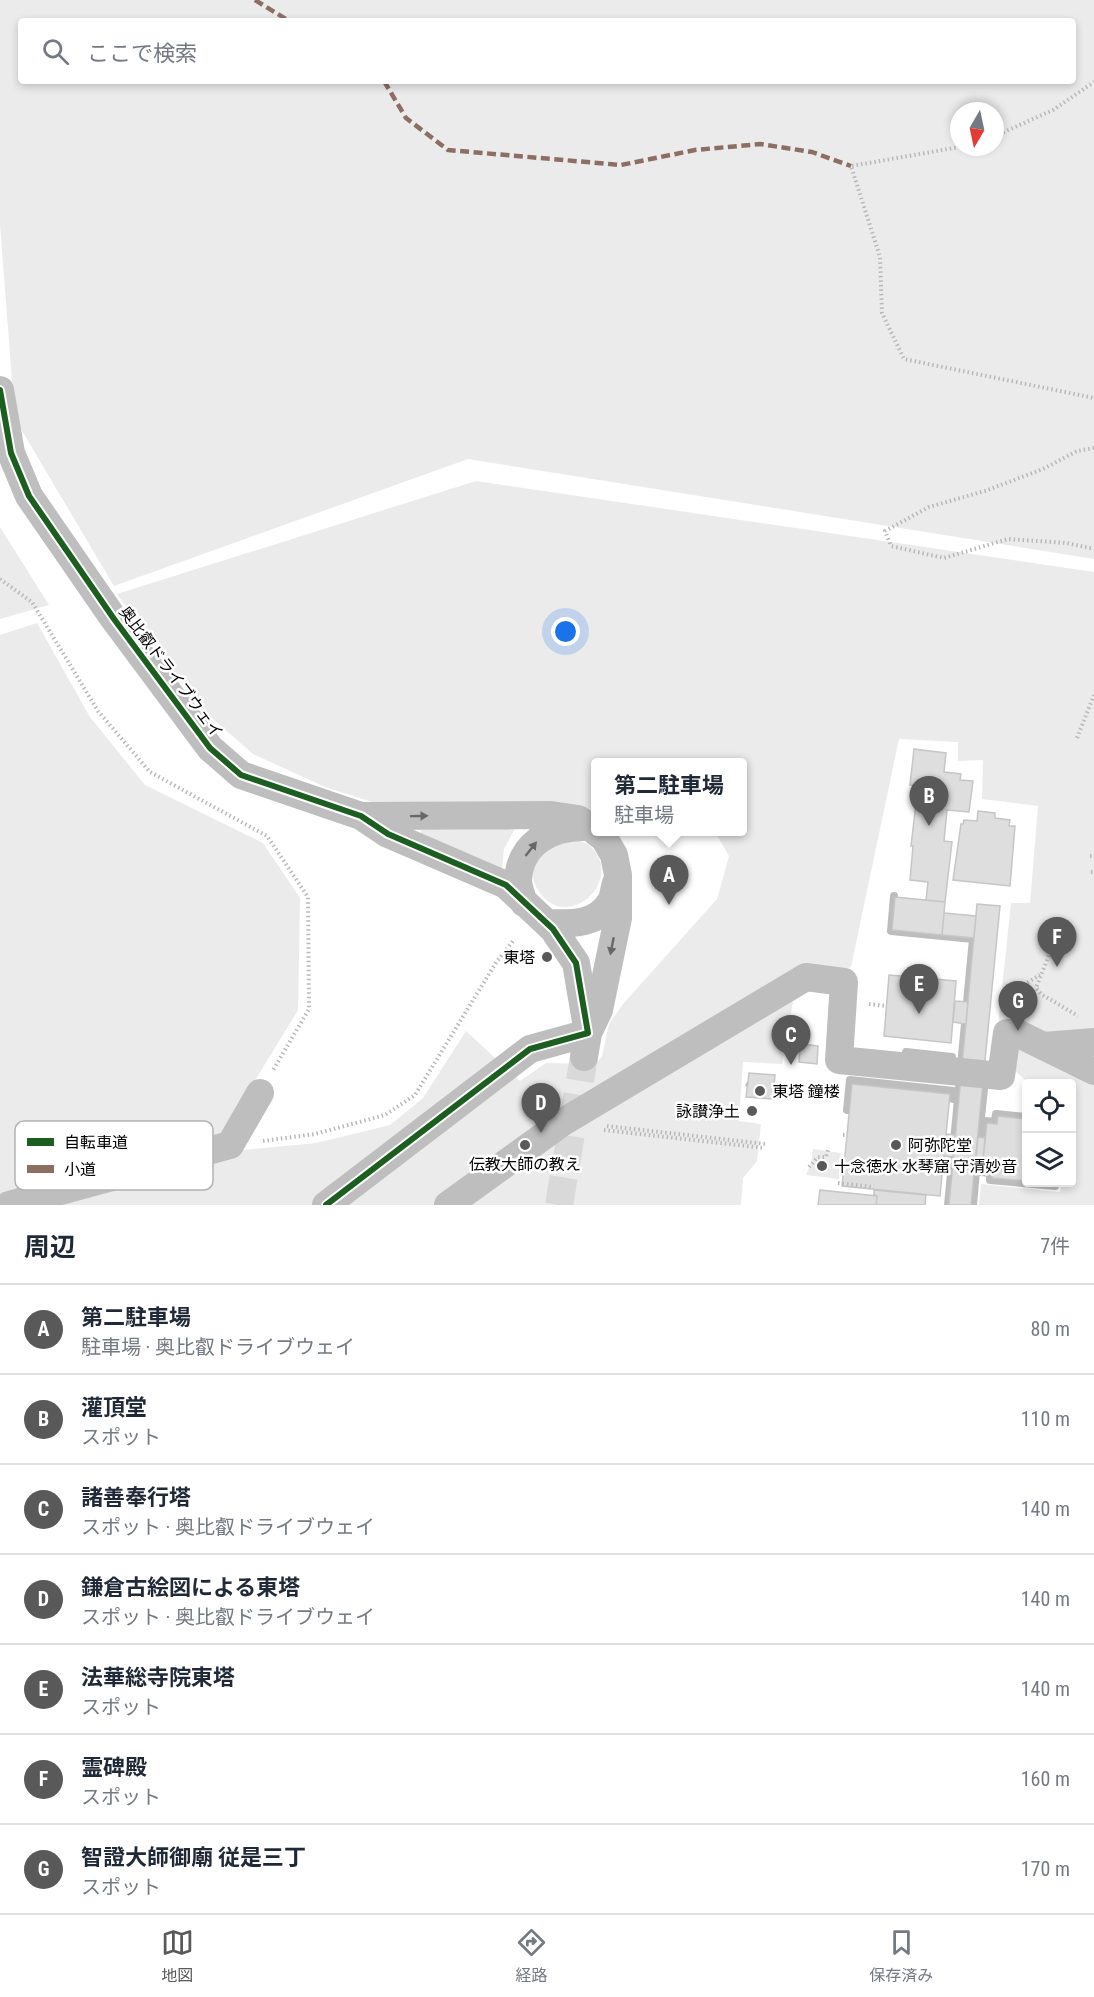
<!DOCTYPE html>
<html lang="ja">
<meta charset="utf-8">
<style>
body{margin:0;font-family:"Roboto Condensed","Noto Sans JP",sans-serif;background:#f6f6f7;color:#1f2937}
.controls{position:absolute;right:18px;bottom:18px;display:grid;overflow:hidden;border-radius:6px;box-shadow:0 3px 9px #0003}
.controls button{width:54px;height:54px;display:grid;place-items:center;padding:0;border:0;border-bottom:2px solid #e0e1e3;background:#fff;color:#1f2937;font:30px sans-serif}
.compass{position:absolute;left:950px;top:102px;width:54px;height:54px;border-radius:50%;background:#fff;box-shadow:0 3px 9px #0003;rotate:189deg}
.you{position:absolute;left:566px;top:632px;width:21px;height:21px;margin:-15px;border:4px solid #fff;border-radius:50%;background:#1a73e8;box-shadow:0 0 0 9px #1a73e833}
.badge{display:grid;place-items:center;width:39px;height:39px;border-radius:50%;background:#595959;color:#fff;font-size:20px;font-weight:700}
.pin{position:absolute;translate:-50% -50px;filter:drop-shadow(0 2px 3px #0008)}
.pin::after{content:'';position:absolute;top:32px;width:21px;height:18px;background:inherit;clip-path:polygon(0 0,100% 0,50% 100%)}
.popup{position:absolute;left:591px;top:758px;width:156px;height:78px;box-sizing:border-box;display:grid;place-content:center;border-radius:6px;background:#fff;filter:drop-shadow(0 2px 4px #0005);font-size:20px;white-space:nowrap;color:#747a83}
.popup b{font-size:22px;color:#1f2937}
.popup::after{content:'';position:absolute;left:50%;top:100%;margin-left:-12px;border:12px solid transparent;border-top-color:#fff}
.list{margin:0;padding:0;list-style:none}
h2{display:flex;justify-content:space-between;align-items:center;height:78px;margin:0;padding:0 24px;font-size:26px}
h2 small{font-size:20px;font-weight:400;color:#747a83}
.list li{display:grid;grid-template-columns:39px 1fr auto;gap:18px;align-items:center;box-sizing:border-box;height:90px;padding:0 24px;border-top:2px solid #e0e1e3}
.list b{display:block;font-size:22px;white-space:nowrap}
.list p{margin:0;font-size:20px;white-space:nowrap;color:#747a83}
.list em{font-size:20px;font-style:normal;color:#747a83}
.icon{flex:none;width:33px;height:33px;fill:none;stroke:currentColor;stroke-width:2;stroke-linecap:round;stroke-linejoin:round}
.map{position:relative;flex:none;width:1094px;height:1205px;overflow:hidden}
.search{position:absolute;background:#fff;box-shadow:0 3px 9px #0003;left:18px;right:18px;top:18px;height:66px;display:flex;align-items:center;gap:15px;box-sizing:border-box;padding:0 21px;border-radius:6px;color:#747a83;font-size:22px}
.sheet{height:708px;background:#fff}
nav{display:flex;justify-content:space-around;align-items:center;box-sizing:border-box;height:84px;border-top:2px solid #e0e1e3;background:#fff;font-size:16px;color:#747a83}
nav a{display:grid;justify-items:center;gap:3px}
nav .on{color:#595959}
.map>svg:first-child{display:block}
</style>
<div class="map">
<svg width="1094" height="1205" viewBox="0 0 1094 1205">
<rect width="100%" height="100%" fill="#fff"/>
<path fill="#ebebeb" fill-rule="evenodd" d="M0,0H1094V559L468,459L114,586L15,419L0,225ZM21,21H1073V81H21ZM959,111H995V147H959Z
M476,481L1094,572V1205H979L981,1184L1060,1192L1062,1183L1072,1182V1084L1029,1083L995,1054L1011,903H1030L1038,806L982,799L983,760L958,761V742L899,739L851,967L796,985L782,1064L743,1062L739,1121L761,1124L757,1161L743,1178L741,1205H0V635L37,623L90,717L145,785L263,843L300,898L298,1010L211,1153L316,1143L390,1125L423,1098L466,1031L520,1081L546,1063L596,1064L602,1056L609,1024L623,1004L717,899L729,856L715,832H742V762H596L595,813L391,808L325,787L253,754L199,707L117,594Z
M0,527L49,605L0,619Z
M423,820L517,825L504,849L502,869L420,836Z
M572,838C577,840 584,842 589,845C627,878 569,933 540,893C529,878 532,866 539,850Z
M813,1149L841,1153L839,1179L806,1175L811,1163Z"/>
<g fill="none" stroke-linecap="round" stroke-linejoin="round">
<path stroke="#bdbdbd" stroke-width="8" d="M894,896L891,931L973,939L961,1066
M906,1052L952,1057
M985,1080L979,1135L984,1136L985,1121L995,1122L996,1114L1026,1117
M847,1110L850,1080L954,1091L953,1099
M948,1205L960,1078
M973,1205L977,1160H981V1172L990,1173V1180L1055,1186V1182"/>
</g>
<path fill="#dedede" stroke="#c6c6c6" stroke-width="1.5" d="M914,749L946,753L944,772L961,774L960,780L973,781L969,812L947,810L944,841L952,842L945,902L926,900L928,882L910,880L913,846H911L918,786L910,785Z
M978,811L995,813V818L1010,820L1009,826H1015L1010,886L953,880L961,824H963L964,820L977,821Z
M895,897L945,902L942,935L892,930Z
M977,904L1000,906L971,1205H949Z
M944,913L976,916L974,938L942,935Z
M889,975L956,981L951,1043L884,1036Z
M955,1001L968,1002L966,1024L953,1022Z
M800,1044L818,1046L817,1064L799,1062Z
M749,1073L775,1075L773,1099L746,1097Z
M852,1084L950,1094L940,1196L842,1186Z
M998,1116L1026,1119V1181L992,1178V1171L982,1170L987,1123L997,1124Z
M946,1134L955,1135L953,1157L944,1156Z
M978,1137L985,1138L983,1159L976,1158Z
M820,1190L877,1196L876,1205H818Z
M874,1190L926,1195L925,1205H876L877,1196L874,1195Z"/>
<g fill="none" stroke-linecap="round" stroke-linejoin="round">
<path stroke="#d9d9d9" stroke-width="28" stroke-dasharray="28 14" stroke-linecap="butt" d="M559,1205L584,1057"/>
<path stroke="#b9b9b9" stroke-width="4" stroke-dasharray="1.5 3" stroke-linecap="butt" d="M995,136L1053,110L1094,82
M960,147L851,166L880,257L882,313L904,359L1094,398
M1094,448L1077,451L1043,469L985,491L929,507L885,531L891,546L944,558L1008,539L1067,543L1094,549
M0,579L32,602L98,711L150,772L267,836L308,897L309,1009L272,1072
M1077,738L1094,695
M1090,856H1094
M1091,872H1094
M1062,922L1036,988L1041,994L1078,1016
M869,1004L886,1006
M1012,1009L1023,985L1040,975
M746,1084L748,1085
M607,1126L766,1144
M604,1130L765,1148
M843,1135H847
M263,1141L315,1134L385,1115L415,1095L497,961L513,941
M809,1167L818,1157H826L828,1150
M838,1183L872,1187"/>
<path stroke="#bebebe" stroke-width="28" d="M0,390L11,453L29,496L114,619L210,748L241,775L361,816L388,834L506,885L553,929L576,963L588,1033
M361,816L551,815L578,819L596,831
M524,903C522,896 518,887 518,880C520,844 550,827 583,827
M547,923C571,924 598,925 611,901C614,896 614,888 616,883
M1044,1046L1094,1042
M584,1057L588,1033L599,1010L618,918V875L614,855L604,838L596,832
M9,1205L230,1145L260,1093
M326,1205L530,1049L588,1033
M448,1205L563,1122L806,977L844,982L839,1060L1001,1076L1007,1033L1019,1034L1094,1071"/>
<path stroke="#8d6e63" stroke-width="4.5" stroke-dasharray="9 4.5" stroke-linecap="butt" d="M255,0L289,21
M384,81L406,118L448,150L621,165L695,150L760,144L812,152L851,166"/>
<g stroke="#fff" stroke-width="10">
<path id="cycleway" d="M0,390L11,453L29,496L114,619L210,748L241,775L361,816L388,834L506,885L553,929L576,963L588,1033L530,1049L326,1205"/>
</g>
<use href="#cycleway" stroke="#1b5e20" stroke-width="6"/>
</g>
<defs><path id="oneway-solid" d="M-6-.8H1V-3.2L6.5 0L1 3.2V.8H-6Z" transform="scale(1.5)"/></defs>
<g fill="#686868">
<use href="#oneway-solid" transform="translate(419 816) rotate(-1)"/>
<use href="#oneway-solid" transform="translate(531 849) rotate(-52)"/>
<use href="#oneway-solid" transform="translate(612 946) rotate(101)"/>
</g>
<g fill="#595959" stroke="#fff" stroke-width="2">
<circle cx="547" cy="957" r="6"/>
<circle cx="760" cy="1091" r="6"/>
<circle cx="752" cy="1111" r="6"/>
<circle cx="525" cy="1145" r="6"/>
<circle cx="896" cy="1145" r="6"/>
<circle cx="822" cy="1166" r="6"/>
</g>
<g text-anchor="middle" dominant-baseline="central" stroke-width="5" stroke-linejoin="round" paint-order="stroke">
<g font-size="16" fill="#000" stroke="#fff">
<text transform="translate(171 672) rotate(53)">奥比叡ドライブウェイ</text>
</g>
<g font-size="16" fill="#000" stroke="#fff" text-anchor="start">
<text x="535" y="957" text-anchor="end">東塔</text>
<text x="772" y="1091">東塔 鐘楼</text>
<text x="740" y="1111" text-anchor="end">詠讃浄土</text>
<text x="908" y="1145">阿弥陀堂</text>
<text x="525" y="1164" text-anchor="middle">伝教大師の教え</text>
<text x="834" y="1166">十念徳水 水琴窟 守清妙音</text>
</g>
</g>
<rect x="15" y="1121" width="198" height="69" rx="9" fill="#fff" stroke="#b2b2b2" stroke-width="1.5"/>
<rect x="27" y="1138" width="27" height="8" fill="#1b5e20"/>
<rect x="27" y="1165" width="27" height="8" fill="#8d6e63"/>
<g font-size="16" fill="#000">
<text x="64" y="1148">自転車道</text>
<text x="64" y="1175">小道</text>
</g>
</svg>
<div class="controls">
<button><svg class="icon" aria-label="locate" viewBox="0 0 24 24"><circle cx="12" cy="12" r="6"/><path d="M12 2v4M12 18v4M2 12h4M18 12h4"/></svg></button>
<button><svg class="icon" aria-label="layers" viewBox="0 0 24 24"><path d="M12 4l9 5-9 5-9-5zM3 14l9 5 9-5"/></svg></button>
</div>
<svg class="compass" viewBox="-18 -18 36 36"><path d="M0-13l5 13h-10z" fill="#e53935"/><path d="M0 13l5-13h-10z" fill="#747a83"/></svg>
<div class="you"></div>
<div class="pin badge" style="left:669px;top:905px">A</div>
<div class="popup"><b>第二駐車場</b>駐車場</div>
<div class="pin badge" style="left:929px;top:826px">B</div>
<div class="pin badge" style="left:791px;top:1065px">C</div>
<div class="pin badge" style="left:541px;top:1133px">D</div>
<div class="pin badge" style="left:919px;top:1014px">E</div>
<div class="pin badge" style="left:1057px;top:967px">F</div>
<div class="pin badge" style="left:1018px;top:1031px">G</div>
<div class="search"><svg class="icon" aria-label="search" viewBox="0 0 24 24"><circle cx="10" cy="10" r="6"/><path d="M15 15l6 6"/></svg>ここで検索</div>
</div>
<section class="sheet">
<h2>周辺<small>7件</small></h2>
<ul class="list">
<li><span class="badge">A</span><div><b>第二駐車場</b><p>駐車場 · 奥比叡ドライブウェイ</p></div><em>80 m</em></li>
<li><span class="badge">B</span><div><b>灌頂堂</b><p>スポット</p></div><em>110 m</em></li>
<li><span class="badge">C</span><div><b>諸善奉行塔</b><p>スポット · 奥比叡ドライブウェイ</p></div><em>140 m</em></li>
<li><span class="badge">D</span><div><b>鎌倉古絵図による東塔</b><p>スポット · 奥比叡ドライブウェイ</p></div><em>140 m</em></li>
<li><span class="badge">E</span><div><b>法華総寺院東塔</b><p>スポット</p></div><em>140 m</em></li>
<li><span class="badge">F</span><div><b>霊碑殿</b><p>スポット</p></div><em>160 m</em></li>
<li><span class="badge">G</span><div><b>智證大師御廟 従是三丁</b><p>スポット</p></div><em>170 m</em></li>
</ul>
</section>
<nav>
<a class="on"><svg class="icon" aria-label="map" viewBox="0 0 24 24"><path d="M3 6l6-2 6 2 6-2v14l-6 2-6-2-6 2zM9 4v14M15 6v14"/></svg>地図</a>
<a><svg class="icon" aria-label="directions" viewBox="0 0 24 24"><path d="M12 3l9 9-9 9-9-9zM9 14v-3h6M13 9l2 2-2 2"/></svg>経路</a>
<a><svg class="icon" aria-label="saved" viewBox="0 0 24 24"><path d="M7 4h10v16l-5-4-5 4z"/></svg>保存済み</a>
</nav>
